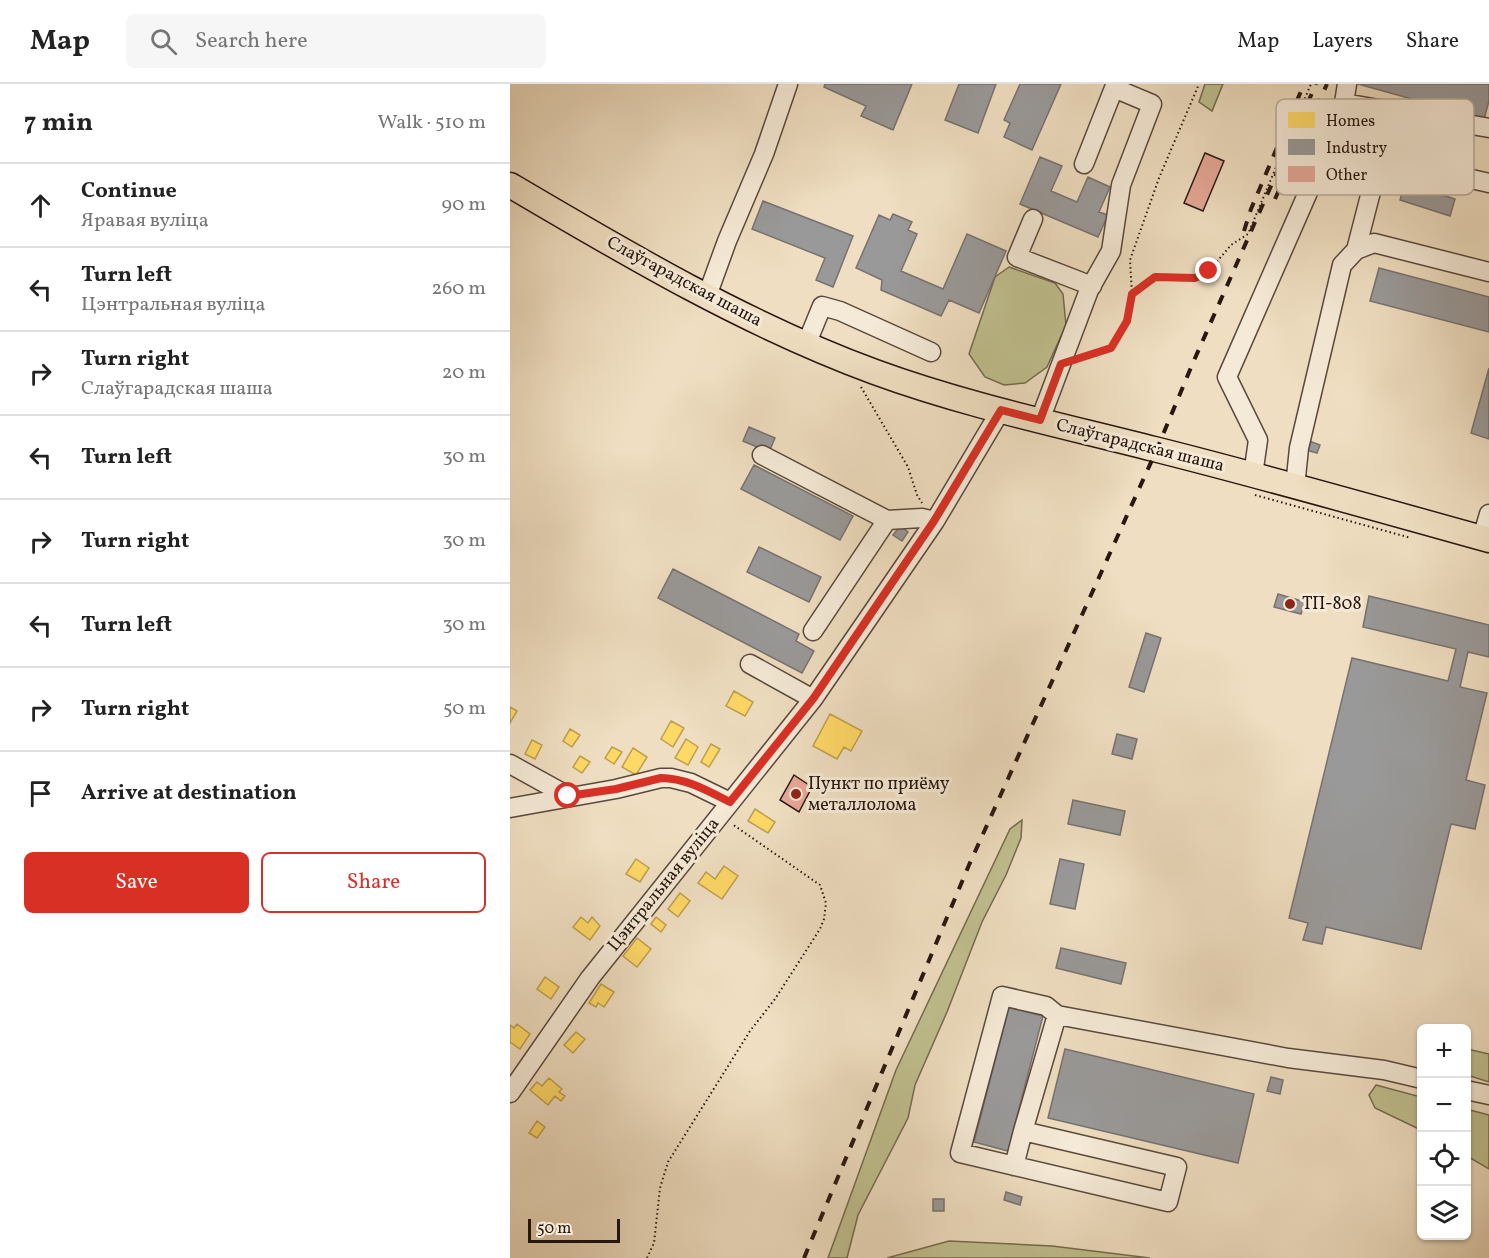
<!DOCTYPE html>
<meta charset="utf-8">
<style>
body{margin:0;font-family:Vollkorn,serif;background:#f6f6f6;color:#222}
.controls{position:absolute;right:18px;bottom:18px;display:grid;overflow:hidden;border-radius:9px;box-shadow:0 2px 4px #0004}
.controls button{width:54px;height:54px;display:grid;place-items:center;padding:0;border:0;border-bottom:2px solid #e0e0e0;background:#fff;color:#222;font:30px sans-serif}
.scale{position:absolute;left:18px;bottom:15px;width:92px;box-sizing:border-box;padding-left:6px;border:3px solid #28170f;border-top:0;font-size:16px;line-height:21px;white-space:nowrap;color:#28170f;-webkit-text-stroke:4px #f5ead7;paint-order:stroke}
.stop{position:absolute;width:18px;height:18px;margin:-14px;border:4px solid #d93025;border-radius:50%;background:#fff}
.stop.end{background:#d93025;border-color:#fff;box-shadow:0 2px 6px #0008}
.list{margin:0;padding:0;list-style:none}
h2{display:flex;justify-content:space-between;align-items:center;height:78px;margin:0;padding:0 24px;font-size:26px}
h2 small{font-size:20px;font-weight:400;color:#767676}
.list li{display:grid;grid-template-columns:39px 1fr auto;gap:18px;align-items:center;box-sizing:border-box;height:84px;padding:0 24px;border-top:2px solid #e0e0e0}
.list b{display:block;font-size:22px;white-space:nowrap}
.list p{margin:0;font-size:20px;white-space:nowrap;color:#767676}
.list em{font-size:20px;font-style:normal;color:#767676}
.actions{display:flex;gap:12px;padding:18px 24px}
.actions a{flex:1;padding:14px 0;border:2px solid #d93025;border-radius:9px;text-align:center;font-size:21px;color:#d93025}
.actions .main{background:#d93025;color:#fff}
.icon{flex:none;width:33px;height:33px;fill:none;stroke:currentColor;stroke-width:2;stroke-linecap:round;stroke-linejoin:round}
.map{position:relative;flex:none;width:979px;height:1174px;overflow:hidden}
header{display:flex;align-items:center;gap:36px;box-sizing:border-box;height:84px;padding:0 30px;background:#fff;border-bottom:2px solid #e0e0e0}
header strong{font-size:28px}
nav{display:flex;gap:33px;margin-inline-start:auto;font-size:21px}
.search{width:420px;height:54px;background:#f6f6f6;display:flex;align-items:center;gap:15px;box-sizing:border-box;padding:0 21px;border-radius:9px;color:#767676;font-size:22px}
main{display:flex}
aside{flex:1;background:#fff}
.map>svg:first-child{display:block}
</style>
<header>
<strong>Map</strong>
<div class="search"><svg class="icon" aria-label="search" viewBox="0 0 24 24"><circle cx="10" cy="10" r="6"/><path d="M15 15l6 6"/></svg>Search here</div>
<nav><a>Map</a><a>Layers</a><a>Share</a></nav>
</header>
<main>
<aside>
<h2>7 min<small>Walk · 510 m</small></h2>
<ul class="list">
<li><svg class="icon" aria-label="ahead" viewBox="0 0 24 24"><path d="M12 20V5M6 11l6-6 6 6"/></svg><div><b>Continue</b><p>Яравая вуліца</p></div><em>90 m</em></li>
<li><svg class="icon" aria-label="left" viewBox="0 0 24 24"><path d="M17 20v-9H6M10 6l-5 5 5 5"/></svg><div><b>Turn left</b><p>Цэнтральная вуліца</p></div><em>260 m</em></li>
<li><svg class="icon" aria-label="right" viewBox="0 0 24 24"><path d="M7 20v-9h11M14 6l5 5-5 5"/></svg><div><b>Turn right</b><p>Слаўгарадская шаша</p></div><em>20 m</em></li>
<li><svg class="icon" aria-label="left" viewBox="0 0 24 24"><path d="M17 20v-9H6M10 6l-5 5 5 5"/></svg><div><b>Turn left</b></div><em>30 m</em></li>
<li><svg class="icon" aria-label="right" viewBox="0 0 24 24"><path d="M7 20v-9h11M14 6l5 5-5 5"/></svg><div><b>Turn right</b></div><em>30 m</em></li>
<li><svg class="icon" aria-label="left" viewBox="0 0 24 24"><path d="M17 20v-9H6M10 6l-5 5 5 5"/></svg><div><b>Turn left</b></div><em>30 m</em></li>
<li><svg class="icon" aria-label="right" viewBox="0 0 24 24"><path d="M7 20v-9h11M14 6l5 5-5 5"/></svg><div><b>Turn right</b></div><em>50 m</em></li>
<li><svg class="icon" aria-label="arrive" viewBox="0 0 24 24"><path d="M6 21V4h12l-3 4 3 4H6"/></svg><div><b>Arrive at destination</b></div></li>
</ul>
<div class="actions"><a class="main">Save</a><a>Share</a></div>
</aside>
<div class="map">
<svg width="979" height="1174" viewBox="0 0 979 1174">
<rect width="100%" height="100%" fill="#efdec1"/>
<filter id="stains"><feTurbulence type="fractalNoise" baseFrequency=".00333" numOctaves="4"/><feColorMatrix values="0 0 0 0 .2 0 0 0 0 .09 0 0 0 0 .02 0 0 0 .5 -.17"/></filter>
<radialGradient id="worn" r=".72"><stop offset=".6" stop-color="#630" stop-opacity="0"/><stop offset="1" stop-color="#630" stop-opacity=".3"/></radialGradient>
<path fill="#c0bf8e" stroke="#746b4e" stroke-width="1.5" d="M695,0H713L702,27L689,18Z
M499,183L545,199L553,210L556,241L537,283L515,299L494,301L475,293L459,270L485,193Z
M512,736L511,754L496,791L472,838L437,928L405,1001L398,1034L348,1131L337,1174H318L386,986L500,745Z
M957,965L979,970V998L957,991Z
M866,1001L911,1013V1046L865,1024L859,1011Z
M956,1025L979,1031V1085L957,1072Z
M439,1157L542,1162L640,1174H377Z"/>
<path fill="#ffd966" stroke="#be9f4c" stroke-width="1.5" d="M224,607L243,618L235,632L216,622Z
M0,623L7,627L0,639Z
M320,630L352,647L341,667L334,663L327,675L303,662Z
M161,637L174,644L163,663L151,655Z
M60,645L70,651L62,663L53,657Z
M176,655L188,663L178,681L165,674Z
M22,656L32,661L25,675L15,670Z
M201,660L210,665L199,683L191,678Z
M102,663L112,668L104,680L95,674Z
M123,664L137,673L126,691L112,683Z
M70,672L80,678L72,689L63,683Z
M245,725L265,738L258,749L238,737Z
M126,775L139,784L130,798L116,790Z
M214,782L228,792L212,815L188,799L196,788L205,795Z
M170,809L180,817L168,833L158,825Z
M71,833L78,839L82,833L90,842L80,856L63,843Z
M146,833L156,841L151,848L141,840Z
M127,854L141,865L127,883L113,872Z
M35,893L49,903L41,915L27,905Z
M91,900L104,908L94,923L88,919L86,923L79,919Z
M7,940L20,950L10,965L0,958V941L4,944Z
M66,948L75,955L63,969L54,961Z
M39,994L52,1005L49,1008L55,1012L51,1017L45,1012L38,1021L20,1006L27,998L32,1002Z
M27,1037L35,1043L27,1054L19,1049Z"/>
<path fill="#999" stroke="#777270" stroke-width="1.5" d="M315,0H402L383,46L351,32L356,22L314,3Z
M449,0H486L468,49L435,36Z
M510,0H551L522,66L494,53L500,39L494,36Z
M848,0H979V17L974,35Z
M530,73L552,82L541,107L567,118L578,93L600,103L589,128L598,131L588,153L510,120Z
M895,99L945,115L940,132L890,116Z
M253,117L343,152L323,203L306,196L315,174L242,145Z
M383,130L402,138L398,146L407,150L391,187L433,205L457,150L496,167L469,229L439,216L431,232L371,206L372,196L346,184L369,131L380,136Z
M869,184L979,213V248L860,217Z
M979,284V355L961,349Z
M239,343L265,354L259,368L233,357Z
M799,357L810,361L807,369L796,366Z
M244,381L343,432L330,456L231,405Z
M390,442L398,448L392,457L383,451Z
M249,463L311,493L299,518L237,488Z
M163,485L289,550L286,557L304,567L292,589L148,514Z
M768,510L795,518L791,530L764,523Z
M859,512L979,541V573L958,568L950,603L977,609L956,696L975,701L965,745L941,740L911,865L816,843L812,860L793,856L798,839L779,834L842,574L938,597L946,565L853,543Z
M636,549L651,554L634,608L619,603Z
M607,650L627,655L622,675L602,670Z
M563,716L615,727L610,751L558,740Z
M550,775L574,780L565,825L540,820Z
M551,864L616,879L611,900L546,884Z
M499,923L533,932L498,1067L464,1058Z
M555,965L744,1010L728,1079L538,1034Z
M761,993L773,996L770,1010L757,1007Z
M496,1108L512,1113L510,1121L494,1116Z
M423,1115H434V1127H423Z"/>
<path fill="#e6a798" stroke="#28170f" stroke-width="1.5" d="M695,69L714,77L693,127L674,119Z
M284,691L302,703L289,728L270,716Z"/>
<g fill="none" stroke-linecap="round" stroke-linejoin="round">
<g stroke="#5a493c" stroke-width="21">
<path id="minor" d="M834,19L837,0
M523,135L507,173L582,202
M846,166L863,100L879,84L896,80L979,99
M197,212L217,157L254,70L278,0
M296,261L312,222L330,227L421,268
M530,336L579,206L601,167L611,101L642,20L604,4L574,80
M252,371L377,436
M743,391L748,356L717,293L817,65L834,19L979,44
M785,403L789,364L832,181L846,166L864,159L979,188
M972,454L979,430
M303,547L377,436L412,434L425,437
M240,580L303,615
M0,680L58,712
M0,724L106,705L151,694H161L181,699L220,718
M547,931L513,1047L667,1083L658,1118L450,1069L492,912L536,922L547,931L778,974L874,986L912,995
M956,1006L979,1011
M0,1009L80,894L303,615L425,437L491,326
M504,1082L513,1047"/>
</g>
<g stroke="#28170f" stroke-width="27">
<path id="major" d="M0,101C117,170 237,241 365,288C455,321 550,341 644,365C756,393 867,425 979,456"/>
</g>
<path stroke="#28170f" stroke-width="2" stroke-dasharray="1.5 3" stroke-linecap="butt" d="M784,40L795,49L801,64
M623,209L645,193H685L699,187L721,161L738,150L801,0
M570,275L601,264L617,236L622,210L620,176L649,94L689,0
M351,303L398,383L407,411L412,419
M745,411L901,454
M137,1174L144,1159L150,1104L158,1078L240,947L265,915L310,845L314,835L316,819L310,801L222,740"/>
<use href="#minor" stroke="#f5ead7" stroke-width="18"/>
<use href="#major" stroke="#efdec1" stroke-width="24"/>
<path stroke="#28170f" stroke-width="4" stroke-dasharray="10 10" stroke-linecap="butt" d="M765,115L817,0
M734,147L741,125L794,0
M294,1174L459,781L647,365L682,281L806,0"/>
</g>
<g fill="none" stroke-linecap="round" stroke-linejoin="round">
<path stroke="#d93025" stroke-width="8" d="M58,712L106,705L151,694C176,694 198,707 220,718L303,615L424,437L491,326L530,336L551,280L601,264L617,237L622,210L645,193L685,194L699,187"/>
</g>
<g fill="#8f2418" stroke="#f5ead7" stroke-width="2">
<circle cx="780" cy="520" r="6"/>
<circle cx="286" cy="710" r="6"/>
</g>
<g text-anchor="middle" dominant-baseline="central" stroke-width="6" stroke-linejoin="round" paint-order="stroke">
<g font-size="18" fill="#28170f" stroke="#f5ead7">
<text transform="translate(174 198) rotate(28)">Слаўгарадская шаша</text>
<text transform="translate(630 362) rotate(14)">Слаўгарадская шаша</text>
<text transform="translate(154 801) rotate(-51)">Цэнтральная вуліца</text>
</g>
<g font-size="18" fill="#28170f" stroke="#f5ead7" text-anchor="start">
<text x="792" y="520">ТП-808</text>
<text x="298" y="700">Пункт по приёму<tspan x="298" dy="21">металлолома</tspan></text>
</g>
</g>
<rect x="766" y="15" width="198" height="96" rx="9" fill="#f5ead7" stroke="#b8ab9b" stroke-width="1.5"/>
<rect x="778" y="28" width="27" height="16" fill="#ffd966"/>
<rect x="778" y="55" width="27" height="16" fill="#999"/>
<rect x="778" y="82" width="27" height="16" fill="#e6a798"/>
<g font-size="16" fill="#28170f">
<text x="816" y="42">Homes</text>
<text x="816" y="69">Industry</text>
<text x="816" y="96">Other</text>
</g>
<rect width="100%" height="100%" filter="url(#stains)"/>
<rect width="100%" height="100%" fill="url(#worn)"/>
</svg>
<div class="controls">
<button>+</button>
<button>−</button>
<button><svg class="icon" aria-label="locate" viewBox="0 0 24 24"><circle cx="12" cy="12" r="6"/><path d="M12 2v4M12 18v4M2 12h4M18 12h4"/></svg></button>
<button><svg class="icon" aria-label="layers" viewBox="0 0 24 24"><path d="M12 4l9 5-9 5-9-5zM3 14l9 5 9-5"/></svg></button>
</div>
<div class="scale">50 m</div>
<div class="stop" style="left:58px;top:712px"></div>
<div class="stop end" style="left:699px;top:187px"></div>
</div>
</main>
